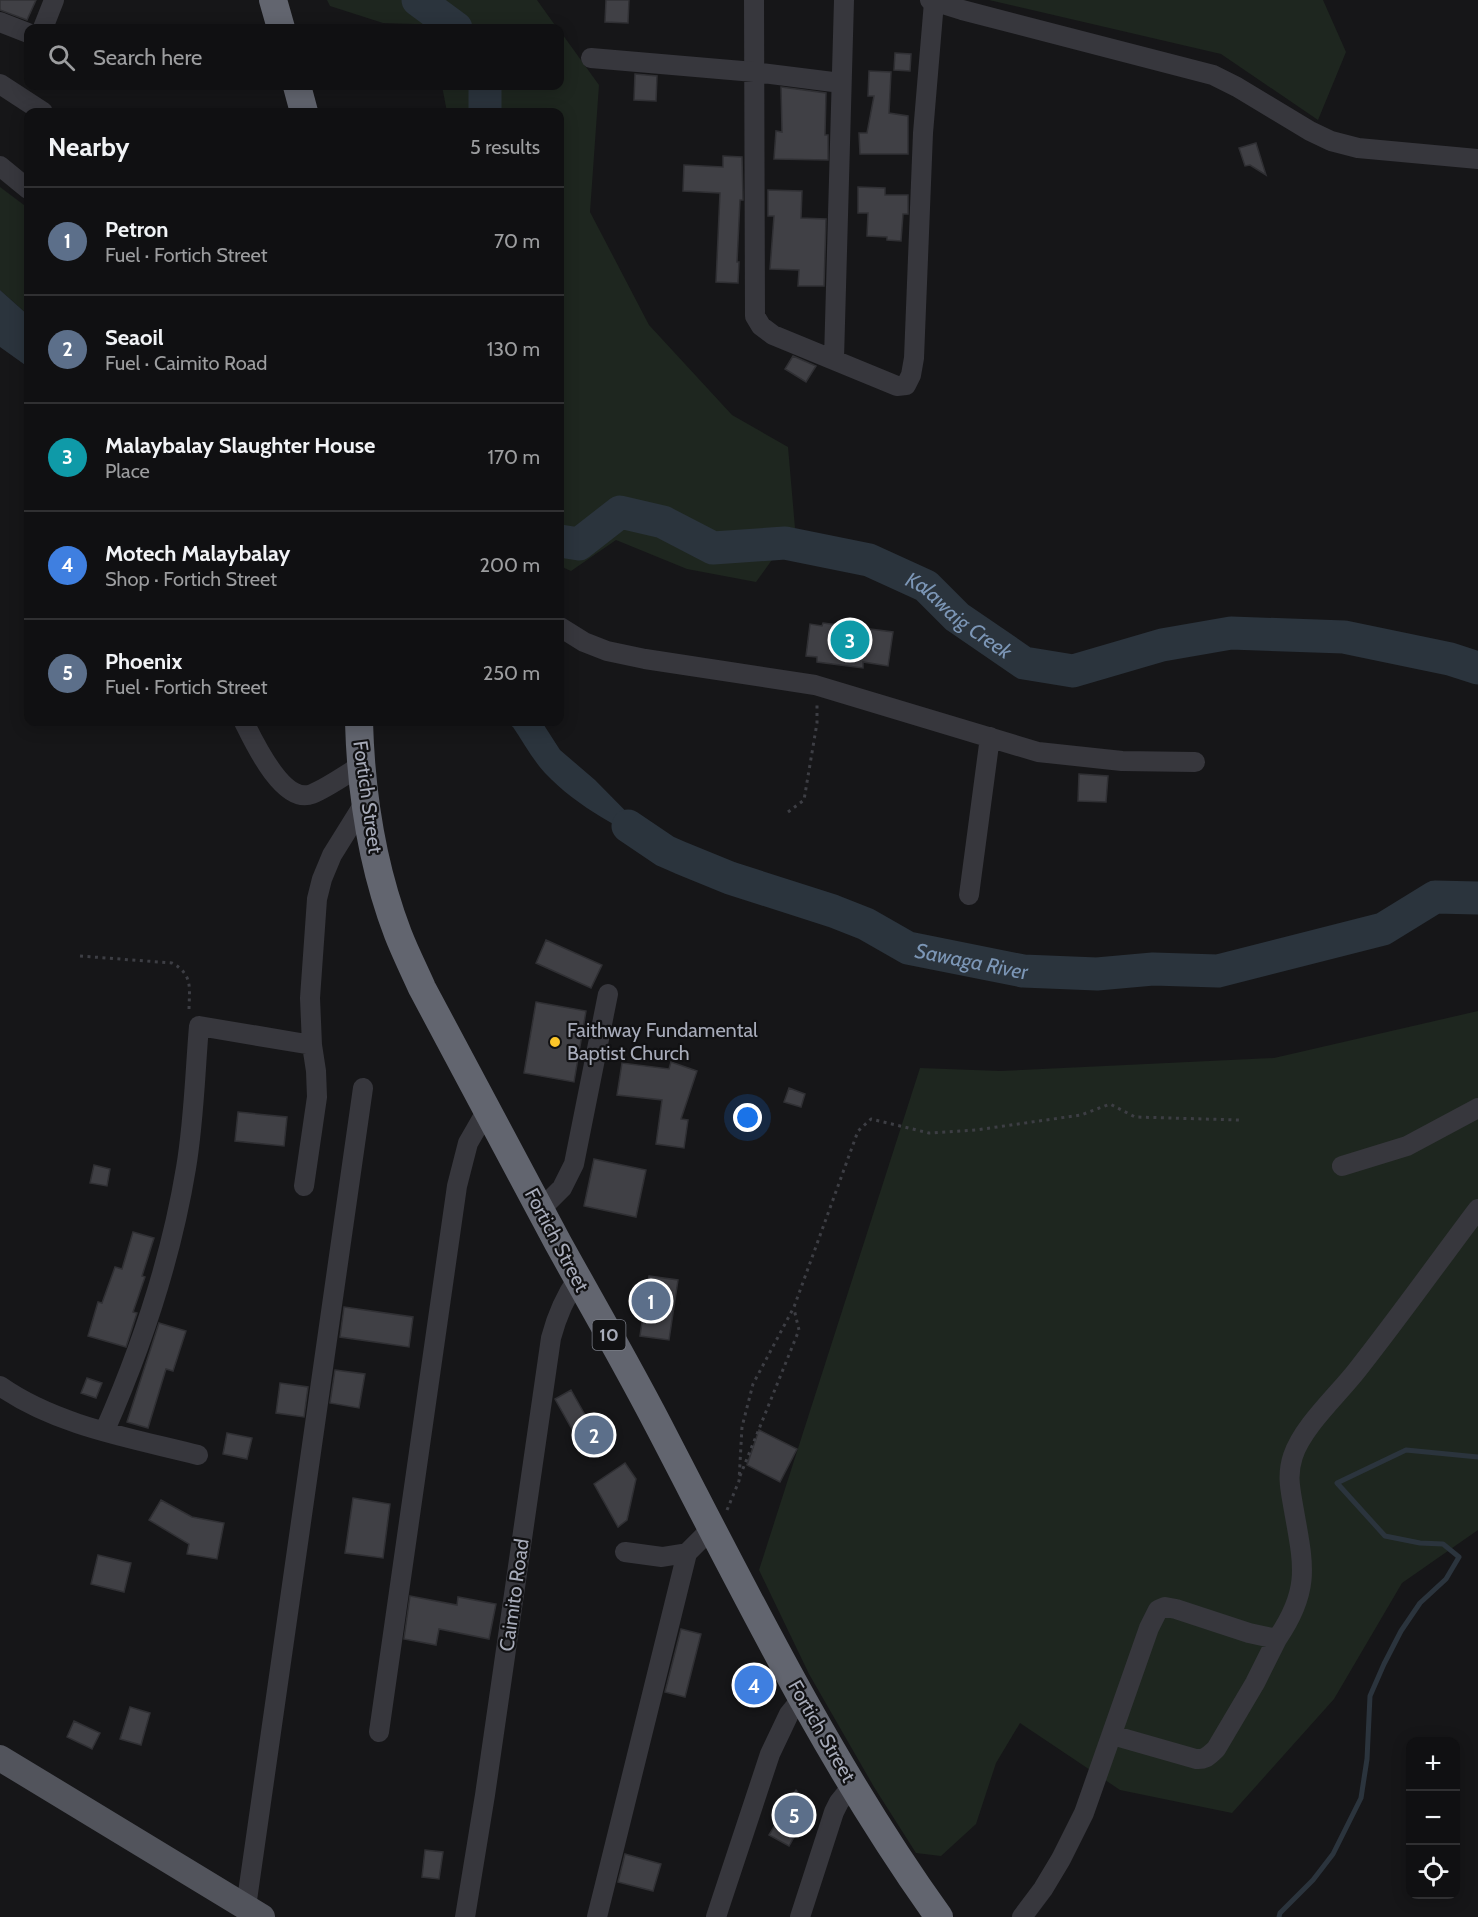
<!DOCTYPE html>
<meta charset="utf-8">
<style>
body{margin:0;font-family:Cabin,sans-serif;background:#19191b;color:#f1f3f6}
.controls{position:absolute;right:18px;bottom:18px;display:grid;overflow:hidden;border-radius:12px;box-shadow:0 3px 15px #0003}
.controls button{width:54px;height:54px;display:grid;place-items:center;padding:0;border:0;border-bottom:2px solid #303032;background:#101012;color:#f1f3f6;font:30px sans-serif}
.you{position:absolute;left:748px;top:1118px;width:21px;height:21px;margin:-15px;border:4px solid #fff;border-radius:50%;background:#1a73e8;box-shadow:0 0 0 9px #1a73e833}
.badge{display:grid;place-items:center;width:39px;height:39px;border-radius:50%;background:#fcc629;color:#fff;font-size:20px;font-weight:700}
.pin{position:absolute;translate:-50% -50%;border:3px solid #fff;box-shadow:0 2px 6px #0006}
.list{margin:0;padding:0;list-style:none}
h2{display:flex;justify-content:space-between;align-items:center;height:78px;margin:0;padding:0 24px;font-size:26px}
h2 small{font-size:20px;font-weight:400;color:#9c9d9f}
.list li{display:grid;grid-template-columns:39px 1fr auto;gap:18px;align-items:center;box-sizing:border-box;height:108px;padding:0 24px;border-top:2px solid #303032}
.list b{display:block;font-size:22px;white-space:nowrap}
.list p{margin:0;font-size:20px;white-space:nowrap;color:#9c9d9f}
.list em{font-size:20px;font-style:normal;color:#9c9d9f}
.icon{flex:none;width:33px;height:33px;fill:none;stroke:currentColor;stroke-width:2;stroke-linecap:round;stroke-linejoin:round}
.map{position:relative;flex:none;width:1478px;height:1917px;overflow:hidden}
.search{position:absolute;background:#101012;box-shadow:0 3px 15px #0003;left:24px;top:24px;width:540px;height:66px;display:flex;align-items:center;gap:15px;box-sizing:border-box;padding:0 21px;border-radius:12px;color:#9c9d9f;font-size:22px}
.panel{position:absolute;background:#101012;box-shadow:0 3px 15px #0003;left:24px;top:108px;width:540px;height:618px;border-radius:12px}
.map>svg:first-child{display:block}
</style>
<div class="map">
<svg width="1478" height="1917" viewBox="0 0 1478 1917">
<rect width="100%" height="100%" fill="#161618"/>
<path fill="#1e261f" d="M327,0H537L557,28H417L414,24L383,23L330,6Z
M989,0H1323L1346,52L1318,120L1221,54Z
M560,31L599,85L590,212L649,325L732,415L788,447L795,528L756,582L687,569L616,540L571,571L560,566V112H447L442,86H560Z
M0,187L28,208V315L0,290Z
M1478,1011V1530L1402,1583L1334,1699L1232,1813L1120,1790L1020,1723L996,1763L976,1824L941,1856L916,1853L874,1787L809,1674L759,1570L920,1068L1000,1071L1274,1058Z"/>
<path fill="#2b343d" d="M0,290L28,315V367L0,347Z
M506,722H542L560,750L595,780L665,851C622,829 579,809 545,773C533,760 523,742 513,727Z"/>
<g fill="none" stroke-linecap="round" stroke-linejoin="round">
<path stroke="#2b343d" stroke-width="5" d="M1279,1917L1280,1913L1313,1880L1333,1854L1361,1798L1367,1759L1370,1696L1384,1664L1401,1631L1420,1603L1446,1579L1459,1557L1443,1544L1420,1543L1385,1536L1337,1483L1406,1450L1478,1457"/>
<g stroke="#2b343d" stroke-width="33">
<path d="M418,0L456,28"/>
<path d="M485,112V86"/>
<path id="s1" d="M560,541L579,544L620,512L663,522L713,548L785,543L869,560L926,586L957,617L1024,663L1073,671L1162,645L1231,633L1344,637L1450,659L1478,668"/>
<path id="s2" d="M628,826L665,851L681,858L730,878L833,911L866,924L908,948L1023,971L1097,974L1153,969L1218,971L1383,929L1435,897L1478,898"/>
</g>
</g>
<path fill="#404045" stroke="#303034" stroke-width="1.5" d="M0,0H36L27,20L0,10Z
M606,0H629L628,23L605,22Z
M895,53L911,54L910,71L894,70Z
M869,71L891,72L889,113L908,116V154H860L859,133H867L874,96H868Z
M635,74L657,76L656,101L634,100Z
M781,87L826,93L825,135H828V160L774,159L776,131L782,132Z
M1256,143L1266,175L1250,165L1245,166L1239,148Z
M723,156L742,157L743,200H740L737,262H739L738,283L716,282L720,193L683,191L684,165L723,167Z
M858,187L885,188V195H908V214H903L901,241L887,240V237L867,236L868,213H858Z
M768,190L802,191L801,218L826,219L824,286H798L799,270L770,269L774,216H768Z
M793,356L816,366L806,382L785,369Z
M823,623L893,632L888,666L863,662V668L817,662V657L806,656L810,624L822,626Z
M1079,774L1108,776L1106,802L1078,801Z
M546,940L602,965L591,988L536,963Z
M536,1002L586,1011L574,1082L524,1073Z
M671,1062L697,1071L681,1119L688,1120L684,1148L656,1144L662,1100L617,1095L622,1063L669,1069Z
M789,1088L805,1094L801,1107L784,1102Z
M238,1112L287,1117L284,1146L235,1141Z
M594,1159L646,1170L636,1217L584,1206Z
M94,1165L110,1169L107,1186L90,1183Z
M133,1232L154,1238L142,1276L145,1277L133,1312L137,1313L126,1347L88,1336L98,1302L102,1303L115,1267L122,1269Z
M649,1276L678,1280L669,1340L640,1336Z
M344,1307L413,1317L409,1347L340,1337Z
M159,1323L186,1331L173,1371L166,1369L148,1428L127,1422Z
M335,1370L365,1374L359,1408L330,1403Z
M87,1378L102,1383L96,1398L81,1393Z
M280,1383L308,1387L304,1417L276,1413Z
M571,1390L598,1438L582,1447L555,1399Z
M759,1430L797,1449L780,1482L747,1465Z
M227,1433L252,1438L247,1459L223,1454Z
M625,1463L636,1479L627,1520L618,1527L594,1484Z
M353,1498L390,1504L383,1558L345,1553Z
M161,1500L192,1517L224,1523L217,1559L187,1554L189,1544L149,1520Z
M98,1555L131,1563L124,1592L91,1584Z
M410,1596L457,1605L458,1597L496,1604L489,1639L439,1629L436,1645L404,1639Z
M681,1629L701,1634L685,1697L665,1692Z
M130,1707L150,1713L141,1745L120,1739Z
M74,1721L100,1733L92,1749L67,1737Z
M796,1790L810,1809L789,1846L769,1835Z
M425,1850L443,1852L439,1879L422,1877Z
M625,1854L661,1864L653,1891L618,1882Z"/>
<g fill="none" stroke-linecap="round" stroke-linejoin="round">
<path stroke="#3d3e44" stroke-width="3" stroke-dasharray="3 4.5" stroke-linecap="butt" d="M788,812L804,800L817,723V705
M80,956L172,963C194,975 189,989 189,1011
M740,1476L799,1330L794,1309
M727,1510L739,1481L742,1427L753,1384L794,1307L858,1131L871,1119L929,1133L976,1130L1081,1115L1110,1104L1135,1117L1239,1120"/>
<path stroke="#37373d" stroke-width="20" d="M754,0L755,316L761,326L773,335L897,386L906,385L911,375L914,358L923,133L934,2
M930,0L962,10L1213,75L1237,87L1310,131L1331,141L1358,148L1478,159
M0,22L28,33
M43,28L54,0
M591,58L754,72L841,83
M0,84L43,112
M0,166L28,189
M834,359L844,0
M560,627L584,642L607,651L645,659L815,685L1038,752L1122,761L1195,762
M244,722C254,742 283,805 312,794C325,789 347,774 360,766
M969,895L990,737
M1342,1166L1407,1146L1478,1108
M304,1186L317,1097L316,1071L312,1045L310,998L317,899L322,879L332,855L365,802
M540,1210L562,1188L574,1164L608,994
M0,1386C57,1426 131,1438 198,1455
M105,1430C142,1346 171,1259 186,1168C194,1121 195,1073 199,1026L312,1045
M625,1552L662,1557L687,1553
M379,1732L457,1186L468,1143L487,1110
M1112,1735L1196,1759C1206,1760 1209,1755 1216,1749L1255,1683L1277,1639
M246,1907L363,1088
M465,1917L485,1795L551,1338C557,1315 565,1297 578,1278
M597,1917L687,1553L711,1529
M716,1917L770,1754L789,1714L802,1698
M800,1917L834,1812L839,1802L852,1786
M1022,1917L1043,1889L1061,1859L1084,1813L1149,1628L1158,1610L1165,1607L1176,1609L1249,1633L1277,1639C1312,1588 1303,1563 1293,1505C1290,1488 1287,1474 1293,1456C1303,1426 1338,1395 1358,1369C1399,1317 1438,1262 1478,1209"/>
<path stroke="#52545c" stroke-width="26" d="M0,1758L262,1917"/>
<path stroke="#62656f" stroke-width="28" d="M273,0L281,28
M297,86L304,112
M359,722C361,793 372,866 398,934C405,952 414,970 422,988C467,1073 512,1158 558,1243C594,1308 632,1373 666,1440C750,1602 832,1768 939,1917"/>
</g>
<circle fill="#fcc629" stroke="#111113" stroke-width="2" cx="555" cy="1042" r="6"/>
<g text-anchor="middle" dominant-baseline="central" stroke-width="4.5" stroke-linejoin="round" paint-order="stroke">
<rect fill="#111113" stroke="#7a7d87" stroke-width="1.5" x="592.5" y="1320" width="33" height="30" rx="4.5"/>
<g font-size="18" font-weight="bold" fill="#a7abb9">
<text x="609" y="1335">10</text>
</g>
<g font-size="20" fill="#a7abb9" stroke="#111113">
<text transform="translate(368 797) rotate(82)">Fortich Street</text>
<text transform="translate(557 1240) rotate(62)">Fortich Street</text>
<text transform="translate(514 1595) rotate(-82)">Caimito Road</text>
<text transform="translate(822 1731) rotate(60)">Fortich Street</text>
</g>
<g font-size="20" fill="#a7abb9" stroke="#111113" text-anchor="start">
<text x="567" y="1030">Faithway Fundamental<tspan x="567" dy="23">Baptist Church</tspan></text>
</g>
<g font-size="21" font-style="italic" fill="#7c96b6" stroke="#111113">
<text stroke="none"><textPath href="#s1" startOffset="436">Kalawaig Creek</textPath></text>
<text stroke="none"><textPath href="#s2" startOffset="372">Sawaga River</textPath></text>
</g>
</g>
</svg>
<div class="controls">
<button>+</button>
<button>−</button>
<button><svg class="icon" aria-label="locate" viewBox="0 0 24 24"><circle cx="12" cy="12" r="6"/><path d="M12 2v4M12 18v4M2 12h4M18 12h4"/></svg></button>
</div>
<div class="you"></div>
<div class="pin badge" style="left:651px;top:1301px;background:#5c6f8a">1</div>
<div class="pin badge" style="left:594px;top:1435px;background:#5c6f8a">2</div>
<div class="pin badge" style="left:850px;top:640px;background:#0f9aa8">3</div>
<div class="pin badge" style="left:754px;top:1685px;background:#3f7fe0">4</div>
<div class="pin badge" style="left:794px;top:1815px;background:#5c6f8a">5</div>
<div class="search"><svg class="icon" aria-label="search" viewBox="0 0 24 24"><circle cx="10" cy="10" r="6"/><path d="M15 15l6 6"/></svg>Search here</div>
<section class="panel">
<h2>Nearby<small>5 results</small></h2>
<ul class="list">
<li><span class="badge" style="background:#5c6f8a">1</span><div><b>Petron</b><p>Fuel · Fortich Street</p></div><em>70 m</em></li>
<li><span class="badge" style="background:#5c6f8a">2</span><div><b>Seaoil</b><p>Fuel · Caimito Road</p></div><em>130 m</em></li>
<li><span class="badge" style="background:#0f9aa8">3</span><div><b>Malaybalay Slaughter House</b><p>Place</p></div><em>170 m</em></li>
<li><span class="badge" style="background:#3f7fe0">4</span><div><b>Motech Malaybalay</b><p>Shop · Fortich Street</p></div><em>200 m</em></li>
<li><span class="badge" style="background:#5c6f8a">5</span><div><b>Phoenix</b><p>Fuel · Fortich Street</p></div><em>250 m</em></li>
</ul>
</section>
</div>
